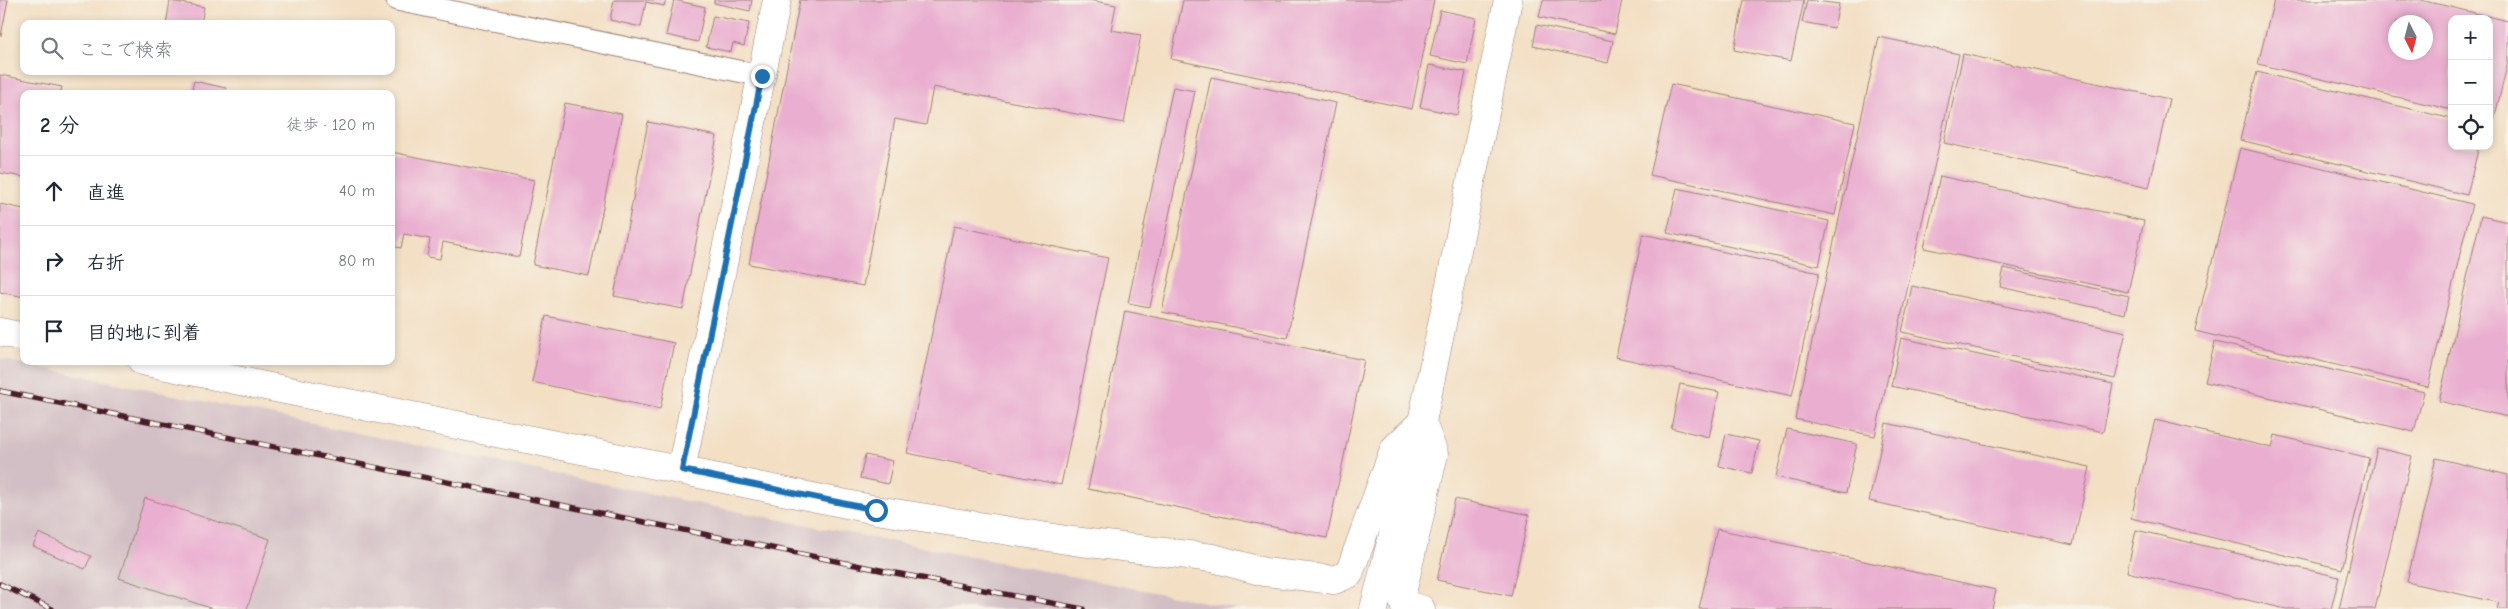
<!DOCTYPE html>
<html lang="ja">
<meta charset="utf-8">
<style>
body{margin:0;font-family:"Comic Neue","Klee One",sans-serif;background:#f2f2f3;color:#1f2937}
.controls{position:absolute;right:15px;top:15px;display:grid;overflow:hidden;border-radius:10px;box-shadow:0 2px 8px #0003}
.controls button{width:45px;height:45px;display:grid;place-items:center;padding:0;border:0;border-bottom:1px solid #e0e1e3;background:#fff;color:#1f2937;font:25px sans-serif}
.compass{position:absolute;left:2388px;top:15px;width:45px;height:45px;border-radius:50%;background:#fff;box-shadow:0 2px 8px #0003;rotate:174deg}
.stop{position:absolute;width:15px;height:15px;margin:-11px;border:4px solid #1f6fb2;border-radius:50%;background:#fff}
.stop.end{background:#1f6fb2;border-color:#fff;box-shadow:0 1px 5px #0008}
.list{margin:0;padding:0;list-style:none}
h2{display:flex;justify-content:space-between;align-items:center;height:65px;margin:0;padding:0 20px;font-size:21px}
h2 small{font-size:16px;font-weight:400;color:#747a83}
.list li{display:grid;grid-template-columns:32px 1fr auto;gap:15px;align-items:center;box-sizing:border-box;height:70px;padding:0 20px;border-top:1px solid #e0e1e3}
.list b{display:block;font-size:19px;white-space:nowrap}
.list em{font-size:16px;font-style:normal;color:#747a83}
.icon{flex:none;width:28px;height:28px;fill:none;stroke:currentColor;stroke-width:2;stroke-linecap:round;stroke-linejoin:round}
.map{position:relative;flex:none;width:2508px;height:609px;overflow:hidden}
.search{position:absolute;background:#fff;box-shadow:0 2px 8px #0003;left:20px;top:20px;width:375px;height:55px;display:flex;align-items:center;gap:12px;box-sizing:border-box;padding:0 18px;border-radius:10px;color:#747a83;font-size:19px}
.panel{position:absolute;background:#fff;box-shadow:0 2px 8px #0003;left:20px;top:90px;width:375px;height:275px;border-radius:10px}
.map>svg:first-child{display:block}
</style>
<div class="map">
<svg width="2508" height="609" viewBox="0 0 2508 609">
<rect width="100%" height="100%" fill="#f7f3e8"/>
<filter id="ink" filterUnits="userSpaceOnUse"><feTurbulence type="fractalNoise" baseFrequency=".02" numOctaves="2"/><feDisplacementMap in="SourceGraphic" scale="10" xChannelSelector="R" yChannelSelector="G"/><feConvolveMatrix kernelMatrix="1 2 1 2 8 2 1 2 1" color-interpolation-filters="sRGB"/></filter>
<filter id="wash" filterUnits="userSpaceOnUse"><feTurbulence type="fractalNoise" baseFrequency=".0096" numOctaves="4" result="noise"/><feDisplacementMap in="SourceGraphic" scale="20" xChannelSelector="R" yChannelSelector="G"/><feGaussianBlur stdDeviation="1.12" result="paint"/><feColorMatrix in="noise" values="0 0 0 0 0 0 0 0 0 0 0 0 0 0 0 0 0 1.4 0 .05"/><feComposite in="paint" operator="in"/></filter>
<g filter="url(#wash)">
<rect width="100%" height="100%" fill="#f3dfc4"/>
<path fill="#d2bec5" d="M0,359L720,508L1240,609H0Z"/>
<g id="blocks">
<path fill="#eaafd0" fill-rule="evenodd" d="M0,0H8L1,36H0Z
M614,0H666L664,6L646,2L641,27L610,20Z
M674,0L705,7L698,42L666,35Z
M714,0H752L750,11L714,3Z
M800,0H1089L1116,5L1111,30L1141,35L1124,123L933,87L926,125L895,119L863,286L749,264Z
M1183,0H1434L1412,109L1171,59Z
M1543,0H1622L1615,34L1539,17Z
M1744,0H1804L1791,61L1734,50Z
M1807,0L1839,4L1834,28L1802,22Z
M2274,0H2421L2508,21V62L2494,120L2489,119V19H2452V110L2258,64ZM2396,22H2426V52H2396Z
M170,1L204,7L201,24H166Z
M1440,10L1476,18L1467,64L1430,56Z
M713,16L749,23L744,46L733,43L731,52L706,47Z
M1537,25L1613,41L1608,63L1533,46Z
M1879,37L1959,54L1875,436L1795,419Z
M1963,54L2169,99L2149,188L1944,143Z
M1429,65L1466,72L1457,115L1420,107Z
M2257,72L2452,119V146H2479L2467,195L2240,140Z
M0,75L62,87L60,94H24V177L0,173Z
M1211,77L1336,103L1287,338L1162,312Z
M194,81L226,88L225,94H191Z
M1671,84L1855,123L1835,215L1650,175Z
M1173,87L1195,91L1150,307L1128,303Z
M565,103L622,114L589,276L533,265Z
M648,122L717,136L683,309L614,296Z
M2240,148L2472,204L2428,387L2195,331Z
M391,152L534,180L519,257L443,242L440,259L427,257L430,239L404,234L401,248L391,246Z
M1940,176L2144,221L2128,292L1924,248Z
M1677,188L1829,221L1819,266L1667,233Z
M0,204L24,209V297L0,292Z
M2481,216L2508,222V417L2439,401Z
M954,226L1108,258L1061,485L907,453Z
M1643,234L1819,273L1792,396L1616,357Z
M2004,268L2129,296L2125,314L2000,287Z
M1912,286L2126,332L2115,379L1902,332Z
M1125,311L1364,360L1327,538L1088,489Z
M546,316L674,343L660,409L532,382Z
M1901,338L2113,384L2103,432L1891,386Z
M2215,342L2424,392L2414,432L2205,382Z
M1680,384L1719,392L1709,437L1671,428Z
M2155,420L2272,448L2275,435L2369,458L2342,569L2131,518Z
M1886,423L2090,467L2073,545L1869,501Z
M1787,429L1857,444L1846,493L1776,477Z
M1726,434L1759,441L1752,473L1719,466Z
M2377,448L2412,456L2375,609H2339Z
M865,455L893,461L888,484L860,478Z
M2436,458L2508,475V609H2497L2499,603L2407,582Z
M145,498L270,539L247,609H213L119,578Z
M1455,499L1529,515L1511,596L1437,580Z
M1717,529L1996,590L1992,609H1699Z
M2136,530L2339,577L2331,609H2286L2127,572Z
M39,533L91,556L85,569L33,546Z"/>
</g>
</g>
<g filter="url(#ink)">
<use href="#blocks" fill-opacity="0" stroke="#9e7f78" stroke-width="1"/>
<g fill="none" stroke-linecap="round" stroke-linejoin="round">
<g stroke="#9e7f78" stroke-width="23">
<path id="service" d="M397,0L762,76"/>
</g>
<g stroke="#9e7f78" stroke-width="29">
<path id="minor" d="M0,332L24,337
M142,361L876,510L1073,541L1213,558L1264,572L1334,580L1349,574L1394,449L1422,422L1434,454L1402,593L1404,605L1421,609
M681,470L777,0
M1374,609L1422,422L1508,0"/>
</g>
<use href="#service" stroke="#fff" stroke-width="21"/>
<use href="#minor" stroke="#fff" stroke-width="28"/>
<g stroke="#4a1f2b" stroke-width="5.5">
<path id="rail" d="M0,391L890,572L1083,609
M0,584L52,609"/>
</g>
<use href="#rail" stroke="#f7f3e8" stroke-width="4" stroke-dasharray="11" stroke-linecap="butt"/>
</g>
</g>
<g fill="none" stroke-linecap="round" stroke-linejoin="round" filter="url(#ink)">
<path stroke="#1f6fb2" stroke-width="6" d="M762,76L682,470L876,510"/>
</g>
</svg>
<div class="controls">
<button>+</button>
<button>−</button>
<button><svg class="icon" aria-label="locate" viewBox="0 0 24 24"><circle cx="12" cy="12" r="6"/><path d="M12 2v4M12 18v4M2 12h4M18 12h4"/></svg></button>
</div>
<svg class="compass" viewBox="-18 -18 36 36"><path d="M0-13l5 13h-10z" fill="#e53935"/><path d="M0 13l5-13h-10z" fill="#747a83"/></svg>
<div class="stop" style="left:876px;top:510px"></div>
<div class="stop end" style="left:762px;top:76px"></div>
<div class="search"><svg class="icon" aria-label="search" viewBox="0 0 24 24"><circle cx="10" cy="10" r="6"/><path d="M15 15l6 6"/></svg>ここで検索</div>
<section class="panel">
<h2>2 分<small>徒歩 · 120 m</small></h2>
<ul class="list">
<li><svg class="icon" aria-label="ahead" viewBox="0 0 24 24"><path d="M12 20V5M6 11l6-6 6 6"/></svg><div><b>直進</b></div><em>40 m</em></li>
<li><svg class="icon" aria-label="right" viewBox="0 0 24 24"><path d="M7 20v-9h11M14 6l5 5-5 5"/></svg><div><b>右折</b></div><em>80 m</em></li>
<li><svg class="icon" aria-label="arrive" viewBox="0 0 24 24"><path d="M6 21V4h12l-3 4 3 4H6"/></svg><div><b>目的地に到着</b></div></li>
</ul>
</section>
</div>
